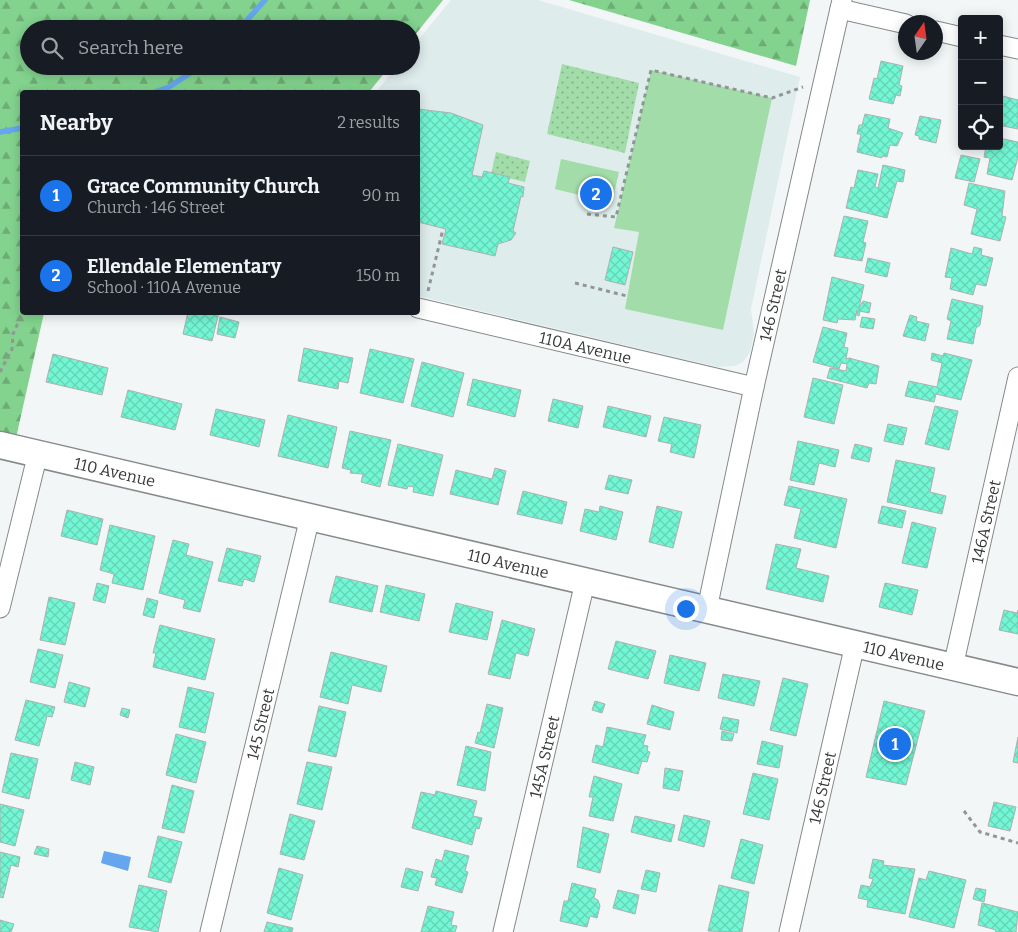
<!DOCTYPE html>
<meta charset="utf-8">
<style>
body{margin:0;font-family:Bitter,serif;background:#242831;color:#f1f3f6}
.controls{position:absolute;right:15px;top:15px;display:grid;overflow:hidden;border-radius:5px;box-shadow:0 2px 12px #0003}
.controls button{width:45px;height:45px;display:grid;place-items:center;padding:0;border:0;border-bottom:1px solid #363941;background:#171b24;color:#f1f3f6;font:25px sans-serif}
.compass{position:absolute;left:898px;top:15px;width:45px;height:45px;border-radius:50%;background:#171b24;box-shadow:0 2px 12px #0003;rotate:13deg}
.you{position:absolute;left:685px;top:608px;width:18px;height:18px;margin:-12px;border:4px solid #fff;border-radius:50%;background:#1a73e8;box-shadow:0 0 0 8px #1a73e833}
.badge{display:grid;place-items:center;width:32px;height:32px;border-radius:50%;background:#1a73e8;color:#fff;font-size:16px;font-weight:700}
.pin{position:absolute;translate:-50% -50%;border:2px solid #fff;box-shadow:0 1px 5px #0006}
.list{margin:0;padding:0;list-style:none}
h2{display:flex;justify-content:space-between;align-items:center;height:65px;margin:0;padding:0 20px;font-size:21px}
h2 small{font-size:16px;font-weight:400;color:#9ea1a6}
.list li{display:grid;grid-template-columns:32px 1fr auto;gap:15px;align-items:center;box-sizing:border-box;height:80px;padding:0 20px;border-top:1px solid #363941}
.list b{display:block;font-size:19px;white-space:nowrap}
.list p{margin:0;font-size:16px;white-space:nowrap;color:#9ea1a6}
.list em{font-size:16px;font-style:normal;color:#9ea1a6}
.icon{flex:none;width:28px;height:28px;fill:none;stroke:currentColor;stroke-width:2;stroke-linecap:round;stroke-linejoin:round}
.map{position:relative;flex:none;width:1018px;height:932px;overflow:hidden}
.search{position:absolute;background:#171b24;box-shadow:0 2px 12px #0003;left:20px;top:20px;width:400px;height:55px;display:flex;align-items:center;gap:12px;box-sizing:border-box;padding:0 18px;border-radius:28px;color:#9ea1a6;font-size:19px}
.panel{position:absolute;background:#171b24;box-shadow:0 2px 12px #0003;left:20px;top:90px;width:400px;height:225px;border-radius:5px}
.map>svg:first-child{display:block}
</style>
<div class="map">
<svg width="1018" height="932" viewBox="0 0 1018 932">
<defs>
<pattern id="forest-firs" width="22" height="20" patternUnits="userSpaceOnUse" patternTransform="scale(1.25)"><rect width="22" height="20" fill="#83d38e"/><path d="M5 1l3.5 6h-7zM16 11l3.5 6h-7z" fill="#6cac75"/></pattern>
<pattern id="park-dots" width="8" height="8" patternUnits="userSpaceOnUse" patternTransform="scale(1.25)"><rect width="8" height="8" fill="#a2dca9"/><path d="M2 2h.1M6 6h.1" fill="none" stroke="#85b38b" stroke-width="1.8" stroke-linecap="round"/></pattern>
<pattern id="building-cross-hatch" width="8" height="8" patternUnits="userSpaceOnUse" patternTransform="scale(1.25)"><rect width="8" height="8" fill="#73f6d4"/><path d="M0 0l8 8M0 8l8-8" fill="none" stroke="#64d4b7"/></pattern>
</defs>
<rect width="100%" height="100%" fill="#f2f6f6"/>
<path fill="#deecec" d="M451,0H538L800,77L751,309L754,334L750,352L743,362L734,366L718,367L418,296V92H376L397,66H411V49Z"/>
<path fill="url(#forest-firs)" d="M0,0H443L411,40V29H29V66H390L369,92H22V312L44,313L16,438L0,433Z
M569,0H810L796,66Z"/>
<path fill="url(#park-dots)" d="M562,64L639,83L625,153L547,134Z
M496,152L530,161L525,182L491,174Z"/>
<path fill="#a2dca9" d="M651,70L772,98L723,330L625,309L639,232L614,228Z
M561,159L619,172L612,203L555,189Z"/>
<path fill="#65a6ee" d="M104,851L131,857L128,871L101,863Z"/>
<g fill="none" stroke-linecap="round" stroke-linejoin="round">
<path stroke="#65a6ee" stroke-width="5.5" d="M239,29L265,0
M155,92L169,87L201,66
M0,132L22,128"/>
</g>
<path fill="url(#building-cross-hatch)" stroke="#adb1b0" d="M881,61L903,66L899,85L902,86L900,96L896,95L893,104L869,99L874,78L877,79Z
M999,95L1018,100V129L1003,126L1001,132L999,131Z
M418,109L451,113L483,125L472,175L482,177L484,171L510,177L508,183L524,187L523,197L521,196L513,231L516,233L511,240L498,244L495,256L442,244L446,229L418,222Z
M865,114L890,119L888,128L903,133L897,146L890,145L887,157L882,156V158L857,152L861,134H857L859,125H862Z
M920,116L941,120L936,143L919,139V136L915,135Z
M999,138L1018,142V157L1012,180L987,174L990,158L984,157L986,146H999Z
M961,155L980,159L974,182L955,178Z
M883,165L905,170L903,182L897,181L887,218L846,208L851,187L854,188L858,170L878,174L875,187L878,188Z
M969,183L1005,191L1002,216L1006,217L1000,241L971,234L977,209L964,205Z
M844,216L868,221L863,242L866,243L862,261L834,256Z
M613,247L633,252L625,285L605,280Z
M974,247L982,249L981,255L993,258L986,286L976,284L973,295L950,289L952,278L945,277L951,248L972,254Z
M868,258L890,263L887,277L865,272Z
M832,277L864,285L859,308L863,301L871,303L869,313L860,311L859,316L857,315V310L855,320L838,319L837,323L823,320Z
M952,299L983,306L980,325L976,328L973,344L947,339L951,321L947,319Z
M188,312H219L212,341L183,334Z
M910,315L917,317L916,321L929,324L925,341L903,336Z
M220,317L239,322L235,338L217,334Z
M862,317L875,319L873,329L860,327Z
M823,327L847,333L844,347L848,348L846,359L849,358L879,366L876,384L869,383L867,388L827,378L830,368L846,371L847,364L841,363L839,369L813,362Z
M304,348L353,358L348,383L339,381L338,389L298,381Z
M370,349L414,359L403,403L360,393Z
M932,353L943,356L944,353L972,360L961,400L936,394L934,402L905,396L909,381L937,387L942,363L931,360Z
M53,354L108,368L102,395L46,382Z
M422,362L464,373L453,417L411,406Z
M813,378L843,385L834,424L804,417Z
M473,379L521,390L515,417L467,405Z
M128,390L182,404L175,430L121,417Z
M553,399L583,406L578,428L548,421Z
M608,406L651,416L646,437L603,427Z
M935,406L958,411L949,450L925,444Z
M216,409L265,420L259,447L210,435Z
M288,415L337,427L328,468L278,456Z
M664,417L701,425L694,458L670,452L672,444L658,441Z
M888,424L907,428L903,445L884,441Z
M350,431L391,440L380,487L361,482L363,474L350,473L351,470L342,468Z
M798,441L839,450L835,467L819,463L814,485L790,480Z
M398,444L443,455L433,496L413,492L414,487L408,486L407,489L388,485Z
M855,444L872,448L869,462L851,458Z
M896,460L935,468L930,492L946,496L942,514L887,502Z
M495,468L506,471L498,505L450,494L456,470L492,479Z
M609,475L632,480L628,494L605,489Z
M789,486L847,499L836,548L794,538L801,509L784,505Z
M523,491L567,502L562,524L517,514Z
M600,506L623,512L616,540L580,531L585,509L599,512Z
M657,506L682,512L673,548L649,542Z
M882,506L906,511L902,528L878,523Z
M67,510L103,519L97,545L61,536Z
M912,522L936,528L927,568L902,563Z
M110,525L155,536L143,590L112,583L114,574L100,570Z
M173,540L189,544L186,555L213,562L200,612L183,608L185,600L159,593Z
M776,544L801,549L796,568L829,576L823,602L766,589Z
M227,548L261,556L254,582L244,579L242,586L218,581Z
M336,576L378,586L372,612L329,602Z
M97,583L109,586L105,603L93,600Z
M885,583L918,590L912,615L879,607Z
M386,585L425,594L419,621L380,612Z
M49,597L75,603L65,645L40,640Z
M147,598L158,601L154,618L143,615Z
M456,603L493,612L487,640L449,632Z
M1004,610L1017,613L1018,610V634L999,630Z
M502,620L535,629L528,656L516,653L510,679L488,674Z
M160,625L215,639L205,680L153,667L156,653H153Z
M616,641L656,651L648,679L608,669Z
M38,649L63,655L55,688L30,682Z
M331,652L387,666L381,692L352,685L348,704L320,697Z
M670,655L706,663L699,691L664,683Z
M723,674L760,681L754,706L718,698Z
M783,678L808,684L796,736L770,730Z
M69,682L90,688L85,707L64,702Z
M188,687L214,693L205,733L179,727Z
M26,700L55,707L52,717L47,716L39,746L15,740Z
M595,701L605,704L602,713L592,710Z
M884,701L925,711L906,785L866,777Z
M487,704L503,708L494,748L475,743L478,732L480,733Z
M652,705L674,712L670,730L647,724Z
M319,706L346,712L336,757L308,751Z
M122,708L130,710L128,718L120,715Z
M723,717L739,720L737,733L720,729Z
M607,727L646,735L643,745L648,746L647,751L650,752L647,762L642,761L638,774L592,762L596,745L603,747Z
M722,731L734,734L732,741L721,740Z
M176,734L206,742L196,783L166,775Z
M1018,737V763L1013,762Z
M762,741L783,746L779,768L757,764Z
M466,746L491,752L485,791L457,785Z
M11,753L38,759L29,799L2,792Z
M75,762L94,767L90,785L71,780Z
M307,762L332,767L322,810L297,804Z
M665,768L683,771L679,791L663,788Z
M753,773L778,779L769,820L743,814Z
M594,776L622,784L613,821L589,816L593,797H589Z
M172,785L194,791L184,833L162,828Z
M436,791L477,801L473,816L482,818L479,829L476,828L472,845L412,828L421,792L435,795Z
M994,802L1016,807L1010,831L988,826Z
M0,804L24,810L15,846L0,842Z
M290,814L315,821L304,860L280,854Z
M684,815L710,821L704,847L678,840Z
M635,816L675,825L671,842L631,832Z
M583,827L609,834L600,873L577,867Z
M158,836L182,842L171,883L148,877Z
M741,839L763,845L754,884L731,878Z
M37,846L49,849L48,857L34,854Z
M445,850L469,856L465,871L468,872L462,893L435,885L437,878L431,877L436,859L442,861Z
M0,852L20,857L18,867L11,865L3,898L0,897Z
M873,859L884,861L883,865L915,869L905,914L867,907L868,900L858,898L861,885L870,887L873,879L869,878Z
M279,868L303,875L291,920L267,913Z
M406,868L423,872L418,891L401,887Z
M646,870L660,873L656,892L641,889Z
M929,871L966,880L954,928L909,917L919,878L926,880Z
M572,883L596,889L594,898L598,900L600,906L597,918L590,916L587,927L560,921L564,901H568Z
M139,885L167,891L158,932L129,927Z
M719,885L749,892L742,932L708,931Z
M976,888L986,890L984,902L973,899Z
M618,890L639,895L635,914L613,908Z
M982,903L1018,912L1016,932H995L996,930L978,925Z
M428,906L454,912L451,925L457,926L455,932H421Z
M0,920L14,924L11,932H0Z
M267,922L293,928L292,932H264Z"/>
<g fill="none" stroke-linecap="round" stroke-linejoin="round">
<g stroke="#868a8a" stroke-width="21">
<g id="street">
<path d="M840,9L906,24"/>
<path d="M936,31L962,37"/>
<path d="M999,45L1018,49"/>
<path id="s1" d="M418,308L754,387"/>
<path d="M0,608L38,453"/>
<path id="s2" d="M707,609L754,387L842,0"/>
<path id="s3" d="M953,667L1018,377"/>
<path id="s4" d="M210,932L310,517"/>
<path id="s5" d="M503,932L585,582"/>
<path id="s6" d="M789,932L855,644"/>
</g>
</g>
<g stroke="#868a8a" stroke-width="29">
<g id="secondary">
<path id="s7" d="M0,445L1018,682"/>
</g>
</g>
<path stroke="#929595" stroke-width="3" stroke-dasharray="4 4" stroke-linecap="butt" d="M587,214L616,217L651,70L772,98L803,87
M575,283L627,296
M428,291L443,229
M0,372L12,349L13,334L23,312
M964,811L980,832L1018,843"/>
<use href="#street" stroke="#fff" stroke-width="19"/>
<use href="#secondary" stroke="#fff" stroke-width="26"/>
</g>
<g text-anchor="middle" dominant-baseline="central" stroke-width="4" stroke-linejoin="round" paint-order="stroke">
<g font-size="16" fill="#383a3a" stroke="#fff">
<text stroke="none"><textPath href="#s2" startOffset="311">146 Street</textPath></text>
<text stroke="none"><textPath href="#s1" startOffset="172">110A Avenue</textPath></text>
<text stroke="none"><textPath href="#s7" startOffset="118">110 Avenue</textPath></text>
<text stroke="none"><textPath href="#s3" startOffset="149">146A Street</textPath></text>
<text stroke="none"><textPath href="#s7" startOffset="522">110 Avenue</textPath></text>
<text stroke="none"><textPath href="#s7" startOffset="928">110 Avenue</textPath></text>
<text stroke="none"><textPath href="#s4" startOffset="214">145 Street</textPath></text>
<text stroke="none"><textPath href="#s5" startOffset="180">145A Street</textPath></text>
<text stroke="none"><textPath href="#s6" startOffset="148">146 Street</textPath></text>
</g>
</g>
</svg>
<div class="controls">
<button>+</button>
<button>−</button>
<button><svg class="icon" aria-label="locate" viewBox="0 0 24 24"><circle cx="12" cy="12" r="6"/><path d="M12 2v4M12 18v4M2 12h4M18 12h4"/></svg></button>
</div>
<svg class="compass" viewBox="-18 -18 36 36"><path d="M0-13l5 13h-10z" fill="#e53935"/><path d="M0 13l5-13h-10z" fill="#9ea1a6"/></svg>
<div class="you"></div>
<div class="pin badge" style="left:895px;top:744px">1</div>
<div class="pin badge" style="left:596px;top:194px">2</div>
<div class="search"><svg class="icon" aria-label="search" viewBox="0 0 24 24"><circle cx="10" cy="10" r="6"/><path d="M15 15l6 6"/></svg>Search here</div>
<section class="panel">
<h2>Nearby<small>2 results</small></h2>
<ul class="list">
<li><span class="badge">1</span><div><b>Grace Community Church</b><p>Church · 146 Street</p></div><em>90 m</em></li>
<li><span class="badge">2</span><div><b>Ellendale Elementary</b><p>School · 110A Avenue</p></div><em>150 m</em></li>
</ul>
</section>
</div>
